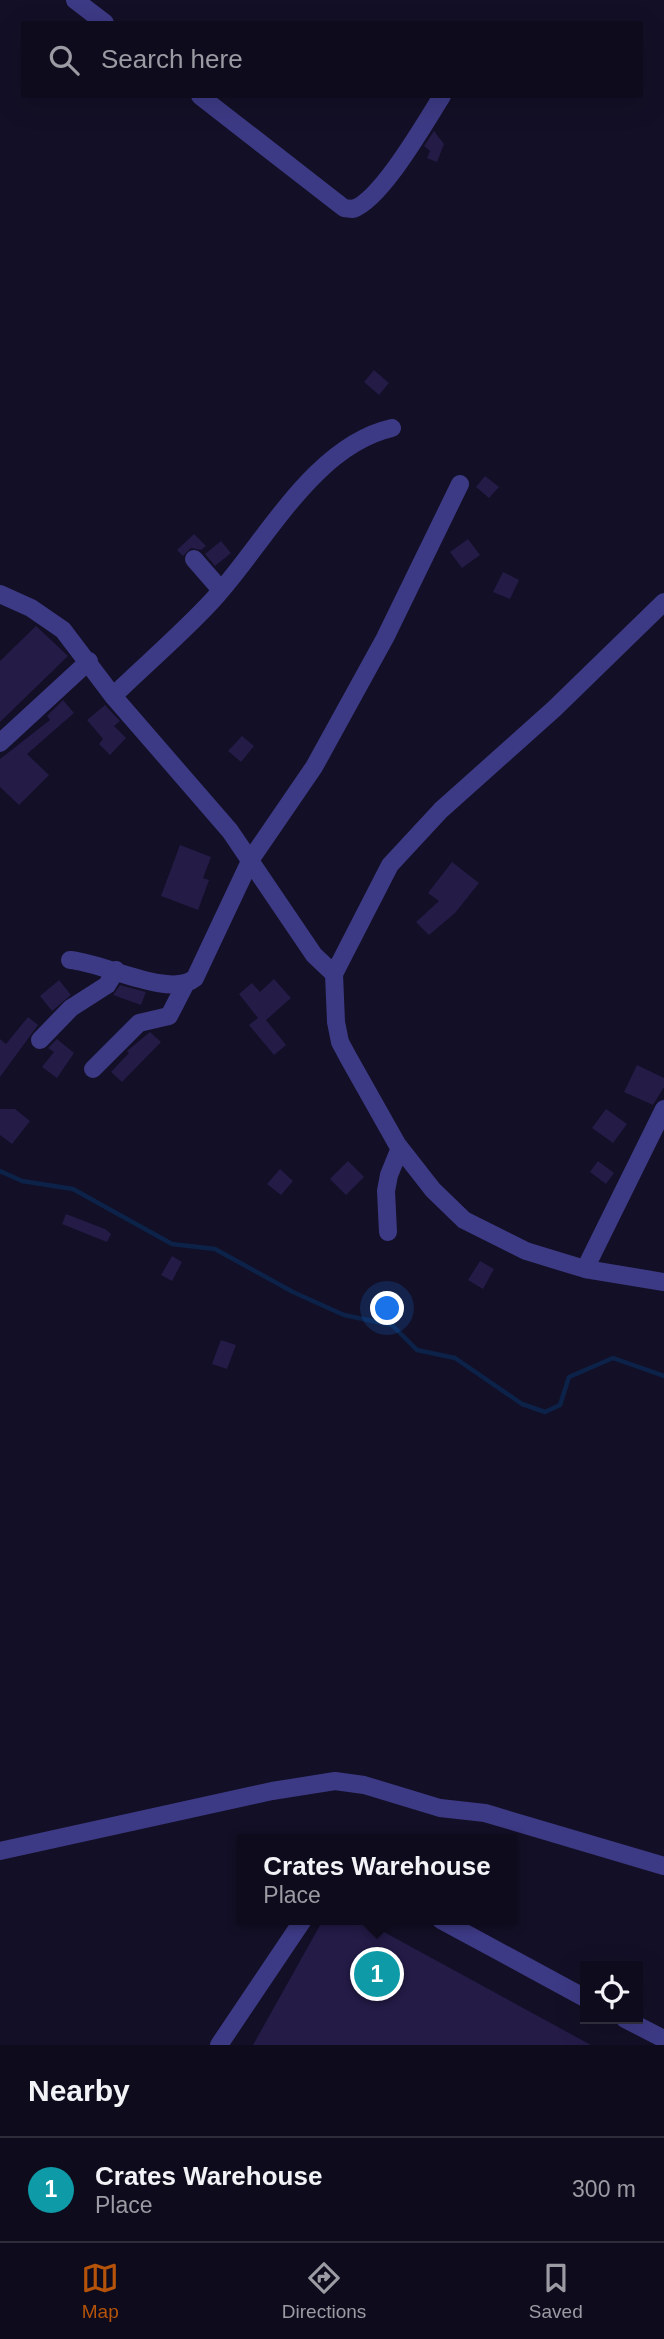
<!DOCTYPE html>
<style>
body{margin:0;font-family:Helvetica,sans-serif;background:#171425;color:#f1f3f6}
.controls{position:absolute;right:21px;bottom:21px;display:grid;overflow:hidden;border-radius:0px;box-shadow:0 7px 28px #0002}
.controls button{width:63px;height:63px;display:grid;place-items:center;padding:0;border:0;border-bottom:2px solid #2e2b3b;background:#0e0b1c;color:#f1f3f6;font:35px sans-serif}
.you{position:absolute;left:388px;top:1309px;width:24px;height:24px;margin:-18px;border:5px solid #fff;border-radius:50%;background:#1a73e8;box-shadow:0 0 0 10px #1a73e833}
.badge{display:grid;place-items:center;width:46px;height:46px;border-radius:50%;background:#b45309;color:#fff;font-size:23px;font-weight:700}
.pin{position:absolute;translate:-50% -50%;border:4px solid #fff;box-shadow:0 2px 7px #0006}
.popup{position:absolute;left:237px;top:1834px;width:280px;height:91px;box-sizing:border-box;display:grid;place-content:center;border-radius:0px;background:#0e0b1c;filter:drop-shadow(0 2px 5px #0005);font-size:23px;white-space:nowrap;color:#9b9ba3}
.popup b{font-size:26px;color:#f1f3f6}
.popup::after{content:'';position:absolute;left:50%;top:100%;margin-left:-14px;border:14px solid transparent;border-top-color:#0e0b1c}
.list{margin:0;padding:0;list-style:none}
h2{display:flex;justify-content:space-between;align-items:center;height:91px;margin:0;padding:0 28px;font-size:30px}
h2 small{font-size:23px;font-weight:400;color:#9b9ba3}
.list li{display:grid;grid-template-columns:46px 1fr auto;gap:21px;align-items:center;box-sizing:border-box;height:105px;padding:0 28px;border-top:2px solid #2e2b3b}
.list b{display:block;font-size:26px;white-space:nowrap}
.list p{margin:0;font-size:23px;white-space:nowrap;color:#9b9ba3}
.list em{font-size:23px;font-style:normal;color:#9b9ba3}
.icon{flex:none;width:38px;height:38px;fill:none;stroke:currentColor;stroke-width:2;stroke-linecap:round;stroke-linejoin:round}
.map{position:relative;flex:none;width:664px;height:2045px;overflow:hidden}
.search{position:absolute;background:#0e0b1c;box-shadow:0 7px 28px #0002;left:21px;right:21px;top:21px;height:77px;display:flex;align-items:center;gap:18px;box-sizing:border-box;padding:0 24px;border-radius:0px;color:#9b9ba3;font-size:26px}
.sheet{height:196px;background:#0e0b1c}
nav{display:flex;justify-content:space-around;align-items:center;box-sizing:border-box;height:98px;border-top:2px solid #2e2b3b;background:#0e0b1c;font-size:19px;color:#9b9ba3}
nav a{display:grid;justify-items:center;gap:4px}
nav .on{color:#b45309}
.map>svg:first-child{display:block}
</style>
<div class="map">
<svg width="664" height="2045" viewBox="0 0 664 2045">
<rect width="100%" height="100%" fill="#130f26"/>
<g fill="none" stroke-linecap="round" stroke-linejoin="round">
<path stroke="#0c2248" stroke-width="4.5" d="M0,1171L22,1181L73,1189L172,1244L215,1249L293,1292L344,1315L392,1325L417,1350L455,1358L522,1404L545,1412L560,1405L569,1377L613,1358L664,1376"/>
</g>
<path fill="#241b47" d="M434,131L444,144L437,162L427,158L430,151L424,146Z
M374,370L389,383L379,395L364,382Z
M485,476L499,487L489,498L476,487Z
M194,534L206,546L201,550L191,548L183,556L177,550Z
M468,539L480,555L462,568L450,552Z
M221,541L231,553L215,566L205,554Z
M503,572L519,580L510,599L493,592Z
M36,626L68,656L0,722V661Z
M63,700L74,713L27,754L49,775L19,805L0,787V759L50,720L47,716Z
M105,705L120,721L114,726L126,738L110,755L99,744L103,739L87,720Z
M242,736L254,746L241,762L228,751Z
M180,845L211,857L203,878L209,880L198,910L161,896Z
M452,862L479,883L455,913L429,935L416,922L439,901L428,893Z
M274,979L291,998L266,1020L286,1045L274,1055L249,1025L258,1018L239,994L252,983L260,992Z
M59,980L71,995L52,1011L40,996Z
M120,985L146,992L141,1005L113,995Z
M28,1017L38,1025L0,1077V1039L6,1044Z
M150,1032L161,1042L122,1082L111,1072L129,1053L127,1051Z
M57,1039L74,1053L57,1078L42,1067L54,1052L48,1048Z
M637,1065L664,1078V1087L653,1105L624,1092Z
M0,1109H15L30,1121L12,1144L0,1135Z
M606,1109L627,1124L613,1143L592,1128Z
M348,1161L364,1177L346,1195L330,1179Z
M598,1161L614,1173L606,1184L590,1172Z
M280,1169L293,1181L281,1195L267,1184Z
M66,1214L105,1229L111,1234L107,1242L62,1224Z
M172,1256L182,1262L172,1281L161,1275Z
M480,1261L494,1269L483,1289L468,1280Z
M221,1340L236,1345L227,1369L212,1364Z
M323,1920H362L591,2045H253Z"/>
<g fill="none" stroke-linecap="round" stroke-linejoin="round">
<path stroke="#3d3a85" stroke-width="18" d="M75,0L105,23
M200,96L344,208L353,209C381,200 425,123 442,96
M194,559L221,590
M0,594L31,608L63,630L113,696L230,831L314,955L334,974
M664,602L554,709L441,810L390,865L334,974L336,1022L340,1042L348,1057L397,1144L433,1190L464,1220L526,1251L585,1269L664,1282
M113,696C145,665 179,636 210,603C263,547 312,446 392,428
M0,743L89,661
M70,960C102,962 170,999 195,978L251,859L314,767L385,638L460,484
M40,1040L71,1008L107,985L116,970
M93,1069L139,1023L169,1016L186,983
M388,1232L386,1191L389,1175L400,1148
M585,1269L664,1109
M0,1851L272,1791L335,1781L364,1785L440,1808L485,1813L664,1866
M441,1920L585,1998
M625,2019L664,2039
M219,2045L303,1920"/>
</g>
</svg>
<div class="controls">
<button><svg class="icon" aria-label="locate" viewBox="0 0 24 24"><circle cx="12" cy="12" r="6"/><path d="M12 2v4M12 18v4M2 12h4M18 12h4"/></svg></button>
</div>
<div class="you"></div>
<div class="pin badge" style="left:377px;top:1974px;background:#0f9aa8">1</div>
<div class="popup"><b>Crates Warehouse</b>Place</div>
<div class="search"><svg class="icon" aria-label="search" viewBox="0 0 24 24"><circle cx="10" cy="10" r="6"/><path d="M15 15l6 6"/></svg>Search here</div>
</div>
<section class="sheet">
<h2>Nearby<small></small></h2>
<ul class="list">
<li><span class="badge" style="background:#0f9aa8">1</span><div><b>Crates Warehouse</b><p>Place</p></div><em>300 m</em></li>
</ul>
</section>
<nav>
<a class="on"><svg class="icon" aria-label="map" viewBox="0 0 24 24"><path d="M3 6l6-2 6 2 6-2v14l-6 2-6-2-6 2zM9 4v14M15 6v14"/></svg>Map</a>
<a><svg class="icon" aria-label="directions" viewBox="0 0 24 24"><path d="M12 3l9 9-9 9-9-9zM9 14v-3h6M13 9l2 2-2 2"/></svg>Directions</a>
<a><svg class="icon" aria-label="saved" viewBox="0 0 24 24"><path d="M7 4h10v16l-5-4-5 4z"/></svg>Saved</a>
</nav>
